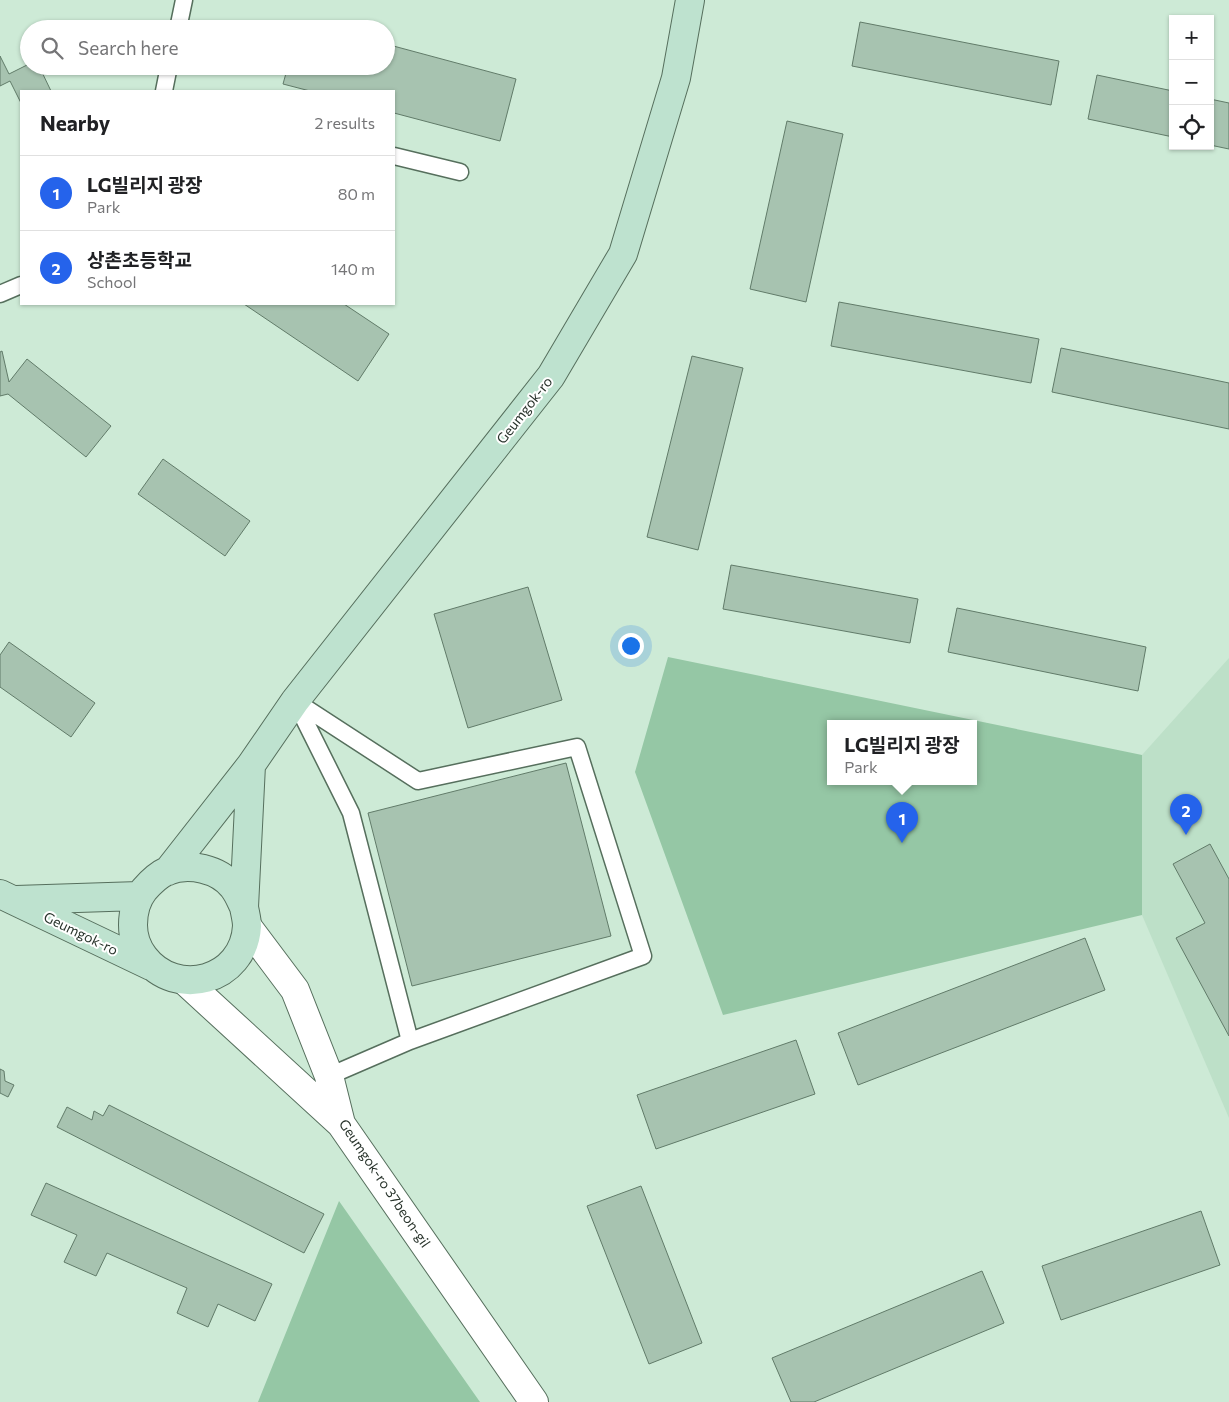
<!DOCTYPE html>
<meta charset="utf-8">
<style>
body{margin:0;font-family:Commissioner,"Noto Sans KR",sans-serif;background:#f2f2f2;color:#202124}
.controls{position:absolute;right:15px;top:15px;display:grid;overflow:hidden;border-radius:0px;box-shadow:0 1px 4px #0004}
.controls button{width:45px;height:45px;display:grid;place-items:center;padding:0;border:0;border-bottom:1px solid #e0e0e0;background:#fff;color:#202124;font:25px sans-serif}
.you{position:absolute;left:630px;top:645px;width:18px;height:18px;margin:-12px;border:4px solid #fff;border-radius:50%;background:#1a73e8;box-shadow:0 0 0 8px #1a73e833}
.badge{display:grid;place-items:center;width:32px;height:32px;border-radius:50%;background:#2563eb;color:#fff;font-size:16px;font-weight:700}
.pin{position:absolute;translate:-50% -41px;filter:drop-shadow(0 1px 2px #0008)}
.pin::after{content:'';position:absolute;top:26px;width:18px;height:15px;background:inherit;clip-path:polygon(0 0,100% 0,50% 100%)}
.popup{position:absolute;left:827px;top:720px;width:150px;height:65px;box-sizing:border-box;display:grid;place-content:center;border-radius:0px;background:#fff;filter:drop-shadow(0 1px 4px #0005);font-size:16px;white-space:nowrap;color:#757577}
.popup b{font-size:19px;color:#202124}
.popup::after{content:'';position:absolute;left:50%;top:100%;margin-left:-10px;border:10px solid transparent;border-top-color:#fff}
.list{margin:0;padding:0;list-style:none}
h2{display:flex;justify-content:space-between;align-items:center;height:65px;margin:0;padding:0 20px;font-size:21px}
h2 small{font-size:16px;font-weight:400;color:#757577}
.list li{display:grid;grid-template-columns:32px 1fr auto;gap:15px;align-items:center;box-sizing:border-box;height:75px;padding:0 20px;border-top:1px solid #e0e0e0}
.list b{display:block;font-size:19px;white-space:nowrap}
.list p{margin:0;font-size:16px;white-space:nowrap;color:#757577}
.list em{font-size:16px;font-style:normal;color:#757577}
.icon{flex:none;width:28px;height:28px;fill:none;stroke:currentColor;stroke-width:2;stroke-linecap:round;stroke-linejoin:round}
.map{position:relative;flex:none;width:1229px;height:1402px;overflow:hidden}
.search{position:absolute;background:#fff;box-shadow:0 1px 4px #0004;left:20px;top:20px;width:375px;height:55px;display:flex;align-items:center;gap:12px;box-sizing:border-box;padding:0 18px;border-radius:28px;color:#757577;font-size:19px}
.panel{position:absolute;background:#fff;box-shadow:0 1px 4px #0004;left:20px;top:90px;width:375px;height:215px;border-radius:0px}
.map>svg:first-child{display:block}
</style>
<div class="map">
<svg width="1229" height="1402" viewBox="0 0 1229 1402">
<rect width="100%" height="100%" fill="#cdead6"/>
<path fill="#bde0c8" d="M1229,658V1118L1142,915V755Z"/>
<path fill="#95c7a5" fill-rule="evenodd" d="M668,657L1142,755V915L723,1015L635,772ZM831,724H973V782H831Z
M339,1201L480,1402H258Z"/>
<path fill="#a7c3b0" stroke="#617b69" d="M300,21L328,29H298Z
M860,22L1059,61L1051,105L852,66Z
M386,44L516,79L500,141L394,113V91H310L283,84L288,66H386Z
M0,56L9,74L29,64V66H39L51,91H21V103L10,81L0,86Z
M1097,75L1173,91V137L1088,119Z
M1210,99L1229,103V149L1210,145Z
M787,121L843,134L806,302L750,289Z
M839,302L1039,339L1031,383L831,346Z
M244,304H344L389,334L358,381Z
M1061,348L1229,383V429L1052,392Z
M2,351L9,382L27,359L111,426L86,457L8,394L0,396V352Z
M692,356L743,368L698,550L647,537Z
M163,459L250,521L225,556L138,494Z
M731,565L918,599L910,643L723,609Z
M528,587L562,700L468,728L434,614Z
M957,608L1146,647L1138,691L948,652Z
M9,642L95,703L71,737L0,687V655Z
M566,763L611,936L412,986L368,813Z
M1210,844L1229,879V1036L1176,938L1205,923L1173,864Z
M1085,938L1105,990L858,1085L838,1033Z
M796,1040L815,1094L656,1149L637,1095Z
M0,1069L4,1071L5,1081L14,1085L8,1097L0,1093Z
M109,1105L324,1214L304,1253L57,1127L67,1107L92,1120L94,1111L103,1116Z
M46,1183L272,1284L255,1321L218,1304L208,1327L177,1313L187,1288L107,1253L96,1276L64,1262L77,1235L31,1215Z
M641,1186L702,1343L649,1364L587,1206Z
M1201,1211L1220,1265L1061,1320L1042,1266Z
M982,1271L1004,1323L814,1402H791L772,1358Z"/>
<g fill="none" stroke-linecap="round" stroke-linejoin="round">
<g stroke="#566f5d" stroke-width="19">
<path id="service" d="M178,29L184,0
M164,91L169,66
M394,156L460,172
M0,294L21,285
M329,1076L410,1041L643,956L577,747L418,781L295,701L351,813L410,1041"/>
</g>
<g stroke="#566f5d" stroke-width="30">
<path id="minor" d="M247,926L295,990L329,1076L341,1124L534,1402
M185,981L341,1124"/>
</g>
<g stroke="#566f5d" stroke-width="30">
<path id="secondary" d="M168,871L251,765L295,701L551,376L623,254L676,78L690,0
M0,894L151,966
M16,900L139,896
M244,907C241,901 238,893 233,887C219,869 189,862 167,871C158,875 150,883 144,890C136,900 133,913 133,925C133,937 137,948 144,957C176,999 244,981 247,926C247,920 245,913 244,907L251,765"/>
</g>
<use href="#service" stroke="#fff" stroke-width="16"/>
<use href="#minor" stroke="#fff" stroke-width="28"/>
<use href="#secondary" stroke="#bee2cf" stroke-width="28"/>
</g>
<g text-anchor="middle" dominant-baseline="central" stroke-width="4" stroke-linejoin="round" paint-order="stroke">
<g font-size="14" fill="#28332b" stroke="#fff">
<text transform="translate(524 410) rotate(-52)">Geumgok-ro</text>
<text transform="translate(81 933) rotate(26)">Geumgok-ro</text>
<text transform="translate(385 1183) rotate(56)">Geumgok-ro 37beon-gil</text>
</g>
</g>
</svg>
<div class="controls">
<button>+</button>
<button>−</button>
<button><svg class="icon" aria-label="locate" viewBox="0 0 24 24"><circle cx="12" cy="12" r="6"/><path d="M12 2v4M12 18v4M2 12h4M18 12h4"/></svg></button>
</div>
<div class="you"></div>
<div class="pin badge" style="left:902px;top:843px">1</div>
<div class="popup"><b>LG빌리지 광장</b>Park</div>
<div class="pin badge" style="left:1186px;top:835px">2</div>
<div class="search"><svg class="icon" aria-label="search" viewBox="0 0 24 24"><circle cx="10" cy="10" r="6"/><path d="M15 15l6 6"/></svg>Search here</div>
<section class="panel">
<h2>Nearby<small>2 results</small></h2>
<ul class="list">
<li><span class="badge">1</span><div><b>LG빌리지 광장</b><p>Park</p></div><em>80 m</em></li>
<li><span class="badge">2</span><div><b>상촌초등학교</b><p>School</p></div><em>140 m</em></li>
</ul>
</section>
</div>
